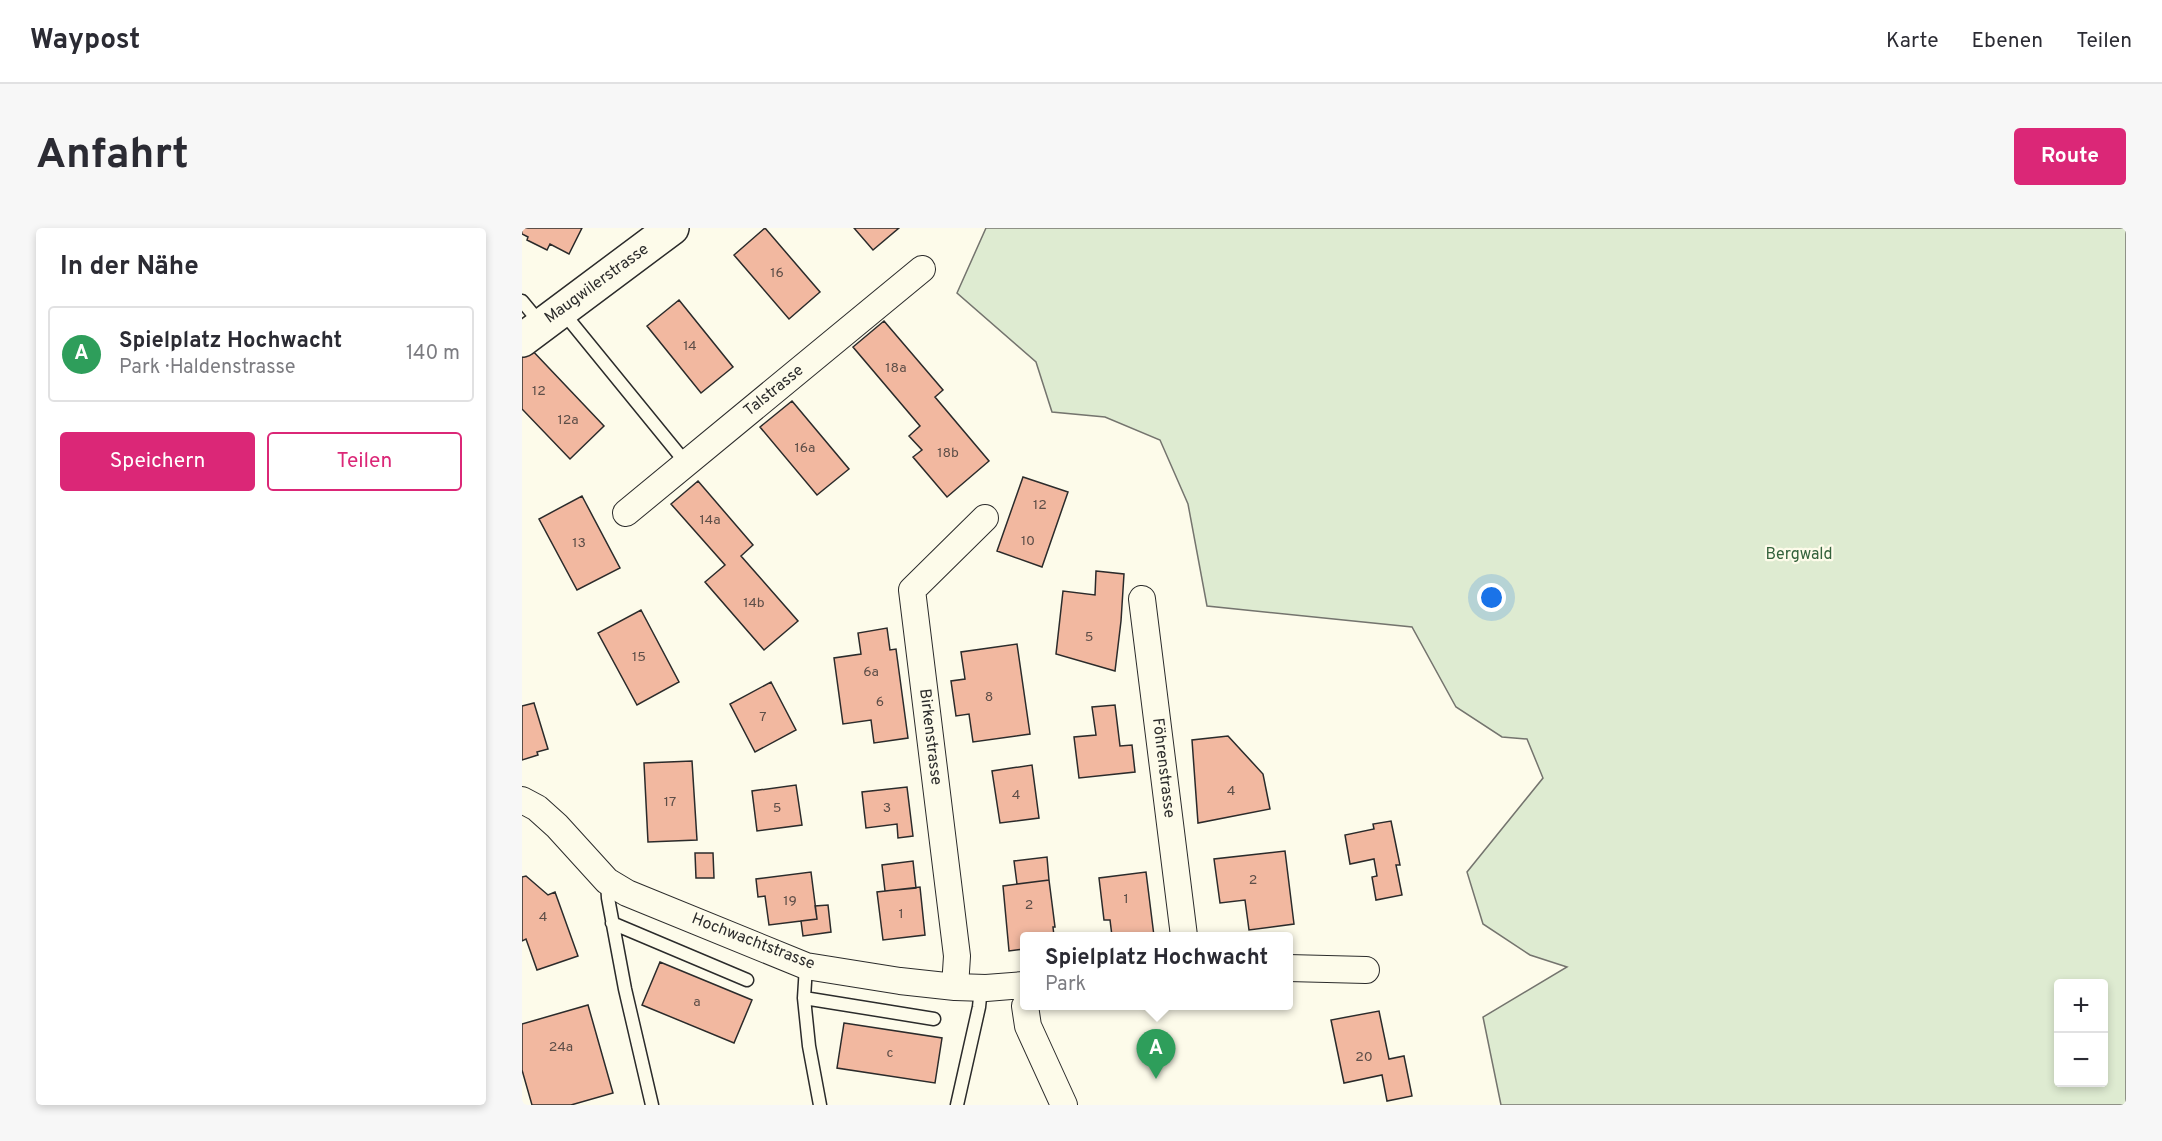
<!DOCTYPE html>
<html lang="de">
<meta charset="utf-8">
<style>
body{margin:0;font-family:Overpass,sans-serif;background:#f7f7f7;color:#2b2b33}
.controls{position:absolute;right:18px;bottom:18px;display:grid;overflow:hidden;border-radius:6px;box-shadow:0 3px 9px #0003}
.controls button{width:54px;height:54px;display:grid;place-items:center;padding:0;border:0;border-bottom:2px solid #e1e1e2;background:#fff;color:#2b2b33;font:30px sans-serif}
.you{position:absolute;left:970px;top:370px;width:21px;height:21px;margin:-15px;border:4px solid #fff;border-radius:50%;background:#1a73e8;box-shadow:0 0 0 9px #1a73e833}
.badge{display:grid;place-items:center;width:39px;height:39px;border-radius:50%;background:#db2777;color:#fff;font-size:20px;font-weight:700}
.pin{position:absolute;translate:-50% -50px;filter:drop-shadow(0 2px 3px #0008)}
.pin::after{content:'';position:absolute;top:32px;width:21px;height:18px;background:inherit;clip-path:polygon(0 0,100% 0,50% 100%)}
.popup{position:absolute;left:498px;top:704px;width:273px;height:78px;box-sizing:border-box;display:grid;place-content:center;border-radius:6px;background:#fff;filter:drop-shadow(0 2px 4px #0005);font-size:20px;white-space:nowrap;color:#7c7c81}
.popup b{font-size:22px;color:#2b2b33}
.popup::after{content:'';position:absolute;left:50%;top:100%;margin-left:-12px;border:12px solid transparent;border-top-color:#fff}
.list{margin:0;padding:0;list-style:none}
h2{display:flex;justify-content:space-between;align-items:center;height:78px;margin:0;padding:0 24px;font-size:26px}
h2 small{font-size:20px;font-weight:400;color:#7c7c81}
.list li{display:grid;grid-template-columns:39px 1fr auto;gap:18px;align-items:center;box-sizing:border-box;height:96px;margin:0 12px 12px;padding:0 12px;border:2px solid #e1e1e2;border-radius:6px}
.list b{display:block;font-size:22px;white-space:nowrap}
.list p{margin:0;font-size:20px;white-space:nowrap;color:#7c7c81}
.list em{font-size:20px;font-style:normal;color:#7c7c81}
.actions{display:flex;gap:12px;padding:18px 24px}
.actions a{flex:1;padding:14px 0;border:2px solid #db2777;border-radius:6px;text-align:center;font-size:21px;color:#db2777}
.actions .main{background:#db2777;color:#fff}
.map{position:relative;flex:none;width:1604px;height:877px;overflow:hidden;border-radius:6px}
header{display:flex;align-items:center;gap:36px;box-sizing:border-box;height:84px;padding:0 30px;background:#fff;border-bottom:2px solid #e1e1e2}
header strong{font-size:28px}
nav{display:flex;gap:33px;margin-inline-start:auto;font-size:21px}
.intro{display:flex;align-items:center;justify-content:space-between;box-sizing:border-box;height:144px;padding:0 36px}
h1{margin:0;font-size:42px}
.button{padding:15px 27px;border-radius:6px;background:#db2777;color:#fff;font-size:21px;font-weight:700}
main{display:flex;gap:36px;padding:0 36px}
aside{flex:1;background:#fff;border-radius:6px;box-shadow:0 3px 9px #0003}
.map>svg:first-child{display:block}
</style>
<header>
<strong>Waypost</strong>
<nav><a>Karte</a><a>Ebenen</a><a>Teilen</a></nav>
</header>
<div class="intro"><h1>Anfahrt</h1><a class="button">Route</a></div>
<main>
<aside>
<h2>In der Nähe<small></small></h2>
<ul class="list">
<li><span class="badge" style="background:#2e9e5b">A</span><div><b>Spielplatz Hochwacht</b><p>Park · Haldenstrasse</p></div><em>140 m</em></li>
</ul>
<div class="actions"><a class="main">Speichern</a><a>Teilen</a></div>
</aside>
<div class="map">
<svg width="1604" height="877" viewBox="0 0 1604 877">
<rect width="100%" height="100%" fill="#fdfbea"/>
<path fill="#deebd1" stroke="#74746e" stroke-width="1.5" fill-rule="evenodd" d="M464,0H1604V877H979L961,789L1045,739L1008,727L961,696L945,644L1021,550L1005,511L980,509L934,479L890,399L685,378L666,276L638,212L583,189L530,184L514,134L435,65ZM1536,756H1582V854H1536Z"/>
<path fill="#f2b8a0" stroke="#2b2b2b" stroke-width="1.5" d="M0,0H60L47,26L28,16L25,22L5,12L6,9L0,6Z
M243,0L298,64L267,91L212,27Z
M332,0H377L351,22Z
M157,72L211,139L179,165L125,98Z
M362,93L421,162L413,169L467,233L425,269L391,229L400,222L387,208L398,198L331,119Z
M7,119L82,198L48,231L0,181V126Z
M270,173L327,241L295,267L238,199Z
M501,249L546,264L520,339L475,323Z
M176,253L231,317L219,328L276,393L242,422L183,354L203,337L149,276Z
M60,268L98,340L55,362L17,291Z
M574,343L602,346L599,393L593,443L534,426L541,363L573,367Z
M119,382L157,454L115,477L76,405Z
M365,400L368,422L374,421L386,510L352,515L349,492L321,496L312,430L339,426L336,405Z
M495,416L508,506L451,514L447,486L434,488L429,453L443,451L439,424Z
M249,454L274,502L233,524L208,476Z
M12,475L26,521L15,524L16,527L0,532V478Z
M593,477L598,518L610,517L613,544L557,550L552,509L574,507L570,479Z
M706,508L741,546L748,581L676,595L670,512Z
M170,533L175,612L126,614L122,535Z
M510,537L517,590L478,595L470,543Z
M274,557L280,597L235,603L230,563Z
M385,559L391,608L376,610L375,596L344,600L340,564Z
M869,593L878,637H874L880,667L854,672L850,649L855,648L852,631L828,636L823,607L852,601L851,596Z
M763,623L772,696L727,702L723,672L698,675L692,631Z
M173,625H191L192,650H174Z
M525,629L527,652L495,656L492,633Z
M391,633L394,660L363,663L360,637Z
M289,644L295,691L247,697L243,668L236,669L234,651Z
M624,644L632,708H590L588,692H582L577,650Z
M4,648L26,667L33,664L56,728L15,742L4,711L0,713V649Z
M527,652L533,699H531L532,708H502V721L487,723L481,658Z
M398,659L403,707L361,712L355,664Z
M306,677L309,704L281,708L279,693L295,691L293,678Z
M138,734L230,772L212,815L120,777Z
M66,777L91,865L49,877H10L0,842V796Z
M857,783L867,831L882,828L890,868L865,873L860,847L822,855L809,792Z
M322,795L420,810L413,855L315,840Z"/>
<g fill="none" stroke-linecap="round" stroke-linejoin="round">
<g stroke="#2b2b2b" stroke-width="15">
<path id="lane" d="M0,73L19,96
M40,83L164,235
M85,654L86,670L103,761L130,877
M90,695L225,752
M284,738L282,770L287,818L298,877
M282,770L412,791
M435,877L457,779L459,760"/>
</g>
<g stroke="#2b2b2b" stroke-width="28">
<path id="street" d="M104,285L400,41
M620,371L662,708
M0,572L15,580L35,598L85,653L105,665L284,738L378,753L433,759L464,760L502,757
M766,740L844,742
M433,759L435,728L390,362L463,290
M503,778L506,798L542,877"/>
</g>
<g stroke="#2b2b2b" stroke-width="36">
<path id="secondary" d="M0,112L150,0"/>
</g>
<use href="#lane" stroke="#fdfbea" stroke-width="12"/>
<use href="#street" stroke="#fdfbea" stroke-width="26"/>
<use href="#secondary" stroke="#fdfbea" stroke-width="33"/>
</g>
<g text-anchor="middle" dominant-baseline="central" stroke-width="4.5" stroke-linejoin="round" paint-order="stroke">
<g font-size="14" fill="#5d4e48">
<text x="255" y="45">16</text>
<text x="168" y="118">14</text>
<text x="374" y="140">18a</text>
<text x="17" y="163">12</text>
<text x="46" y="192">12a</text>
<text x="283" y="220">16a</text>
<text x="426" y="225">18b</text>
<text x="518" y="277">12</text>
<text x="188" y="292">14a</text>
<text x="506" y="313">10</text>
<text x="57" y="315">13</text>
<text x="232" y="375">14b</text>
<text x="567" y="409">5</text>
<text x="117" y="429">15</text>
<text x="349" y="444">6a</text>
<text x="467" y="469">8</text>
<text x="358" y="474">6</text>
<text x="241" y="489">7</text>
<text x="709" y="563">4</text>
<text x="494" y="567">4</text>
<text x="148" y="574">17</text>
<text x="255" y="580">5</text>
<text x="365" y="580">3</text>
<text x="731" y="652">2</text>
<text x="604" y="671">1</text>
<text x="268" y="673">19</text>
<text x="507" y="677">2</text>
<text x="379" y="686">1</text>
<text x="21" y="689">4</text>
<text x="175" y="774">a</text>
<text x="39" y="819">24a</text>
<text x="368" y="825">c</text>
<text x="842" y="829">20</text>
</g>
<g font-size="16" fill="#2b2b2b" stroke="#fdfbea">
<text transform="translate(75 56) rotate(-36)">Maugwilerstrasse</text>
<text transform="translate(252 163) rotate(-39)">Talstrasse</text>
<text transform="translate(408 509) rotate(83)">Birkenstrasse</text>
<text transform="translate(641 540) rotate(83)">Föhrenstrasse</text>
<text transform="translate(231 714) rotate(21)">Hochwachtstrasse</text>
</g>
<g font-size="16" fill="#34623c" stroke="#fdfbea">
<text x="1277" y="327">Bergwald</text>
</g>
</g>
</svg>
<div class="controls">
<button>+</button>
<button>−</button>
</div>
<div class="you"></div>
<div class="pin badge" style="left:634px;top:851px;background:#2e9e5b">A</div>
<div class="popup"><b>Spielplatz Hochwacht</b>Park</div>
</div>
</main>
